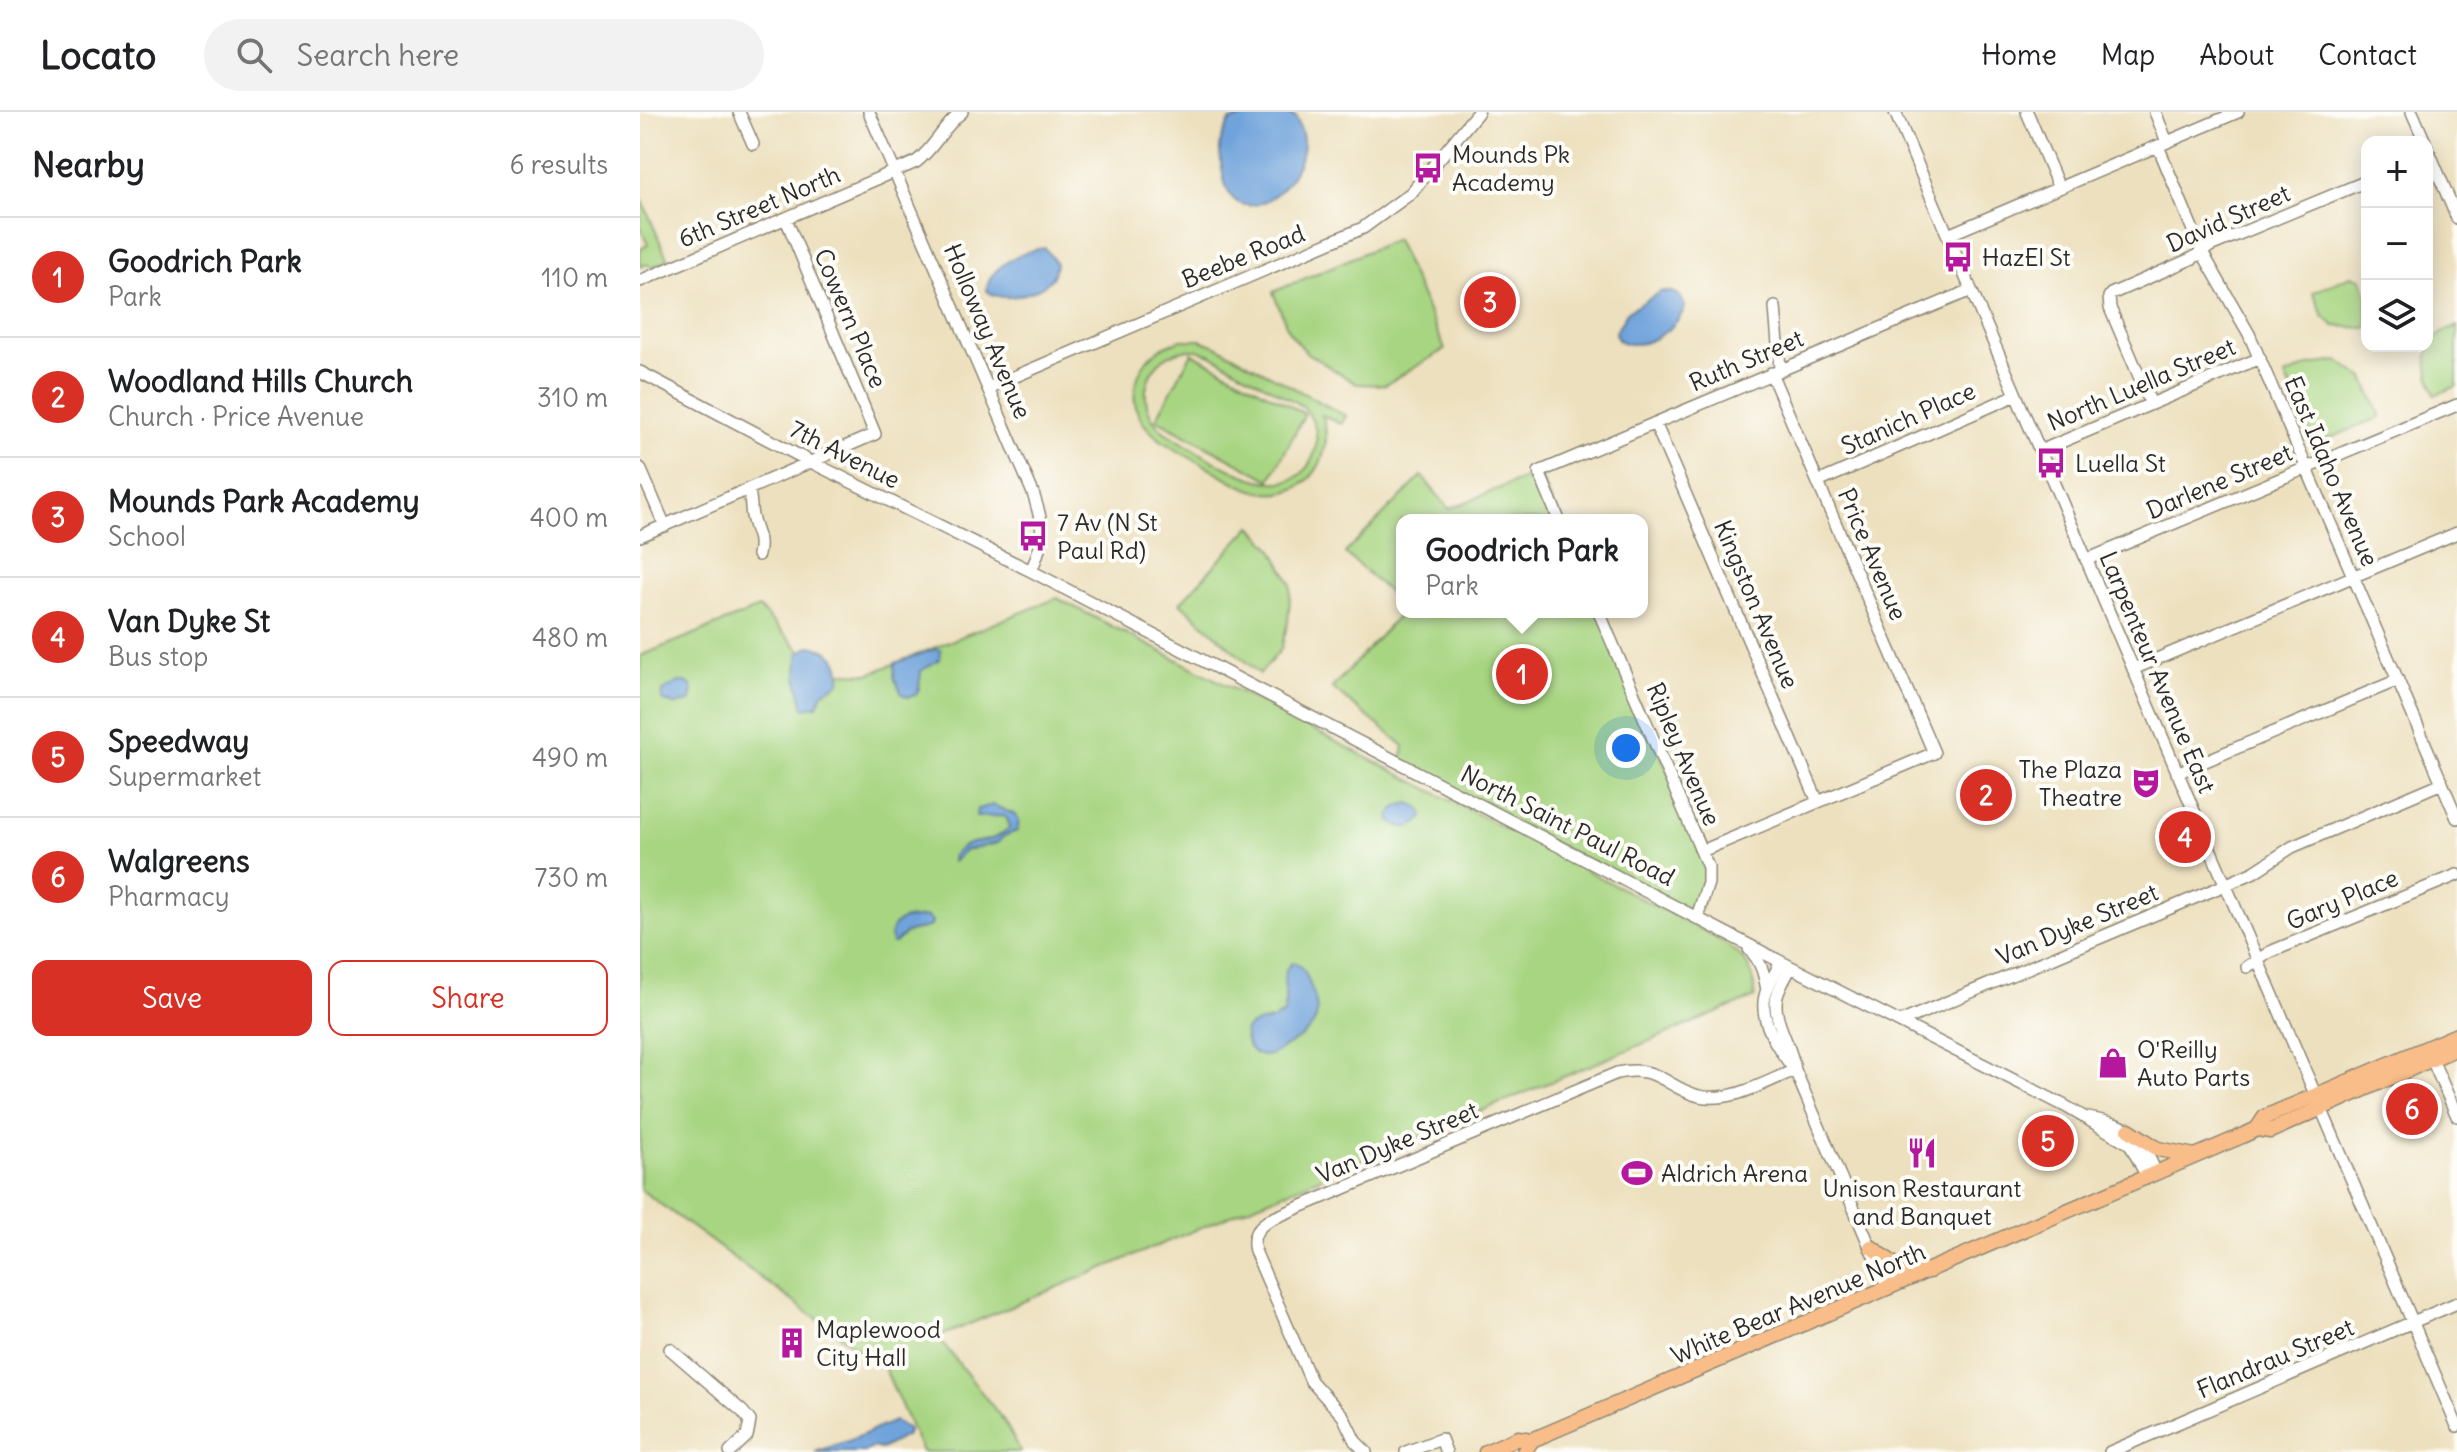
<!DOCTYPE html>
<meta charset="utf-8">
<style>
body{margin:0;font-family:Delius,sans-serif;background:#f2f2f2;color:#202124}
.controls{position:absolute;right:24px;top:24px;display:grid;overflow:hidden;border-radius:16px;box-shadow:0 4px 20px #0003}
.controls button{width:72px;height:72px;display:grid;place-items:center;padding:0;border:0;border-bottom:2px solid #e0e0e0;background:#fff;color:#202124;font:40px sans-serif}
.you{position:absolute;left:986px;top:636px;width:28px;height:28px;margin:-20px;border:6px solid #fff;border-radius:50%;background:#1a73e8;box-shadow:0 0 0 12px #1a73e833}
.badge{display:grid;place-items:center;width:52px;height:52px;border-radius:50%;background:#d93025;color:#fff;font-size:26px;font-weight:700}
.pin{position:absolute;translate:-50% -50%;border:4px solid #fff;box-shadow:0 2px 8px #0006}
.popup{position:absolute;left:756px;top:402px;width:252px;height:104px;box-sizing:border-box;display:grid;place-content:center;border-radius:16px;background:#fff;filter:drop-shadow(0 2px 6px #0005);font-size:26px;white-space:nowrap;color:#757577}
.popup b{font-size:30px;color:#202124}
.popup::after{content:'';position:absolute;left:50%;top:100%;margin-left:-16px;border:16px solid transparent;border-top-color:#fff}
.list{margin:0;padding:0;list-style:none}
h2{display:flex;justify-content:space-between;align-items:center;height:104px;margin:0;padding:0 32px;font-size:34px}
h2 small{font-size:26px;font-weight:400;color:#757577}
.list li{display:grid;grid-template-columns:52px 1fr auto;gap:24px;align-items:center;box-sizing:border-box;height:120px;padding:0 32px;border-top:2px solid #e0e0e0}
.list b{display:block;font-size:30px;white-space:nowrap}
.list p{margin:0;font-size:26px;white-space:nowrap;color:#757577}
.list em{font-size:26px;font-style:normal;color:#757577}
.actions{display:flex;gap:16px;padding:24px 32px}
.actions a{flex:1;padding:18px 0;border:2px solid #d93025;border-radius:16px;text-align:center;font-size:28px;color:#d93025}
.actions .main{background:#d93025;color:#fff}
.icon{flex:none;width:44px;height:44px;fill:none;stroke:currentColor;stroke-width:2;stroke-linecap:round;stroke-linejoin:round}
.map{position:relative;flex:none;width:1817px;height:1340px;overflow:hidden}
header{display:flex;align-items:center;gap:48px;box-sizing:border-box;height:112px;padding:0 40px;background:#fff;border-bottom:2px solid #e0e0e0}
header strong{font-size:38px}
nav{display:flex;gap:44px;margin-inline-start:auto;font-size:28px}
.search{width:560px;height:72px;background:#f2f2f2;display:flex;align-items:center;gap:20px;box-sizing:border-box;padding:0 28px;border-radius:44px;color:#757577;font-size:30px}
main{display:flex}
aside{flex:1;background:#fff}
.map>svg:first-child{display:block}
</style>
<header>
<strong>Locato</strong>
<div class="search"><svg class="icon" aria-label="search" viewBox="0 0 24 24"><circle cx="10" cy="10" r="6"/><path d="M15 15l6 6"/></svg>Search here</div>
<nav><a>Home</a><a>Map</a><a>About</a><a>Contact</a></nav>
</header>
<main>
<aside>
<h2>Nearby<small>6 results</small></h2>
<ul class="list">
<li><span class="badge">1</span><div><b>Goodrich Park</b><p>Park</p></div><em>110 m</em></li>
<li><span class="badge">2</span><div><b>Woodland Hills Church</b><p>Church · Price Avenue</p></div><em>310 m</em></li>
<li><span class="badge">3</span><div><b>Mounds Park Academy</b><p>School</p></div><em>400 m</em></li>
<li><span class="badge">4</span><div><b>Van Dyke St</b><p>Bus stop</p></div><em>480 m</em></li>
<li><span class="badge">5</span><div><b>Speedway</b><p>Supermarket</p></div><em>490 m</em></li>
<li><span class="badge">6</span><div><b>Walgreens</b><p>Pharmacy</p></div><em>730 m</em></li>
</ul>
<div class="actions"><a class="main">Save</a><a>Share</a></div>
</aside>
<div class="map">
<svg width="1817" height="1340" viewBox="0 0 1817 1340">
<rect width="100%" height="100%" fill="#fdfcf7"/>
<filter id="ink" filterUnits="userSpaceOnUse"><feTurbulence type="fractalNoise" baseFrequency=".0125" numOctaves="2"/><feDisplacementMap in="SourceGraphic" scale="16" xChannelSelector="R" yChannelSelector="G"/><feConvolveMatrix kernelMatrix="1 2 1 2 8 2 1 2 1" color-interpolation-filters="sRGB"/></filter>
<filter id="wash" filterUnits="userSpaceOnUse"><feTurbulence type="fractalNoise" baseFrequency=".006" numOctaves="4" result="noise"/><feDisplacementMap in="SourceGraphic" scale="32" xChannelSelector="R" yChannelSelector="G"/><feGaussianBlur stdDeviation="1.8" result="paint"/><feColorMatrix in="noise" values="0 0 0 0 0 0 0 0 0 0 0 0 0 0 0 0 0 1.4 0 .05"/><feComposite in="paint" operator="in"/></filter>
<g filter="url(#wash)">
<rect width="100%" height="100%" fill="#ede0be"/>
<path fill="#a8d582" stroke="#6a8056" stroke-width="2" fill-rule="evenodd" d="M0,83L28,148L12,155L7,152L0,155V137L8,133L0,115Z
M756,127L805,237L745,273L717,272L667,241L649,220L633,180Z
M1711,164L1721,167L1727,182V216L1694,214L1683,204L1673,180Z
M1817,214V274L1795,283C1784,251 1780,228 1817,214Z
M542,228H560L576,234L706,304L701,312L682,303C696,341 671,386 626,381C606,379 587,366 570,356C535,337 480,316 498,265C505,244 522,233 542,228ZM544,238H558L571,243L664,295C675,309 680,325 674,342C651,407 564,342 529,323C492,299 501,247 544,238Z
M552,241L665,302L630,368L516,307Z
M1698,249L1724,266L1741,305L1683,329L1672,326L1645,264L1671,253Z
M899,360L919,408H762V492L705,441L782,364L809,397Z
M611,414L632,436L651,472L648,510L641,537L620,562L540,491Z
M417,486L1072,823C1101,844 1113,847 1115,885L298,1225L364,1309L381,1340H282L245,1257L0,1077V544L119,496L181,560L229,562Z
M762,500H959L1062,739L1068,771L1057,805L761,651L764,634L692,576Z"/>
<path fill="#6fa3db" stroke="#4d6783" stroke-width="2" d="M619,0L649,2L656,5C659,13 663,21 663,29C664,75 594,129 583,62C579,33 576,35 590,9Z
M405,136L416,151C415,157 415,164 409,169C394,182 364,192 347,179C347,155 384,138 405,136Z
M1022,179C1037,180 1041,181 1045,196C1034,219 1002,241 978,228L975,221L987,200Z
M170,534C193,537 202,548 200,570L183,581L177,594L164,596L157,567L158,542Z
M295,537L301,538L300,547L281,559L279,577L276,583L268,585L262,582L254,565L255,551Z
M39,570C53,568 55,580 50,590L35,593L22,588L23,579Z
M769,691C777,693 785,698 782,707C774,717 761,718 751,710L750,702L758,694Z
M353,693L376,703L379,709L377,719L364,724L357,731L324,739L313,750L312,745C330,721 346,738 369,716L368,708L364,704L336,705L337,697Z
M287,805L292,810L291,814L266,821L255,831H252L250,823L254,813L264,807Z
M653,850C664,854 667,864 671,875C689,917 663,922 633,942C616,949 604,935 605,919C613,906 633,913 644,901C650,882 636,862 653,850Z
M254,1309L268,1317L267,1323L241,1337L233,1335L224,1340H175L211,1328Z"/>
</g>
<g filter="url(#ink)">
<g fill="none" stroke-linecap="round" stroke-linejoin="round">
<g stroke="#8c8674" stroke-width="14">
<path id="minor" d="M99,0L113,32
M229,0L393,381C404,416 406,424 391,459
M1255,0L1817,1314
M1387,0L1419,76
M1515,0L1527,30
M1772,0L1785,30
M1518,34L1562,140L1609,222L1817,706
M1787,35L1817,106
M1308,123L1598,0
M0,169L276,50C295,36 303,14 322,0
M1135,195L1140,257
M0,260L171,350L391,459L1151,855L1425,994L1490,1032L1507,1065
M348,276L723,116L771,81L838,0
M1511,292L1470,196L1469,185L1471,182L1553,146L1570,134L1727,69
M1015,311L1178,690
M1400,339L1620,246
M0,356L25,414
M1178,370L1376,283
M108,377C112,387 110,395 112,404C115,421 122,424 118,443
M919,408L899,360L1331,178
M0,424L235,322L146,107
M1446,448L1817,293
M959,500L1068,755V771L1057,805
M1493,557L1817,421
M1537,661L1758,568
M1062,739L1294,641L1131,261
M1109,837C1121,849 1124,861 1127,878
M1141,850C1135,862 1125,876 1124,890C1122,913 1141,941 1155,958L1248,1177
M1151,855C1146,864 1140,874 1137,884C1131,907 1152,934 1155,958
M1607,855L1630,840L1817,763
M1260,910L1585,773L1614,760L1652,735L1802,671
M1790,943L1817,1004
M1448,1006C1494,1015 1498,1019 1516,1061
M30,1237L103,1300L110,1309L107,1324L90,1340
M726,1340L715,1329L703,1304L671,1269L615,1139C611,1124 617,1116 629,1108L977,961C1019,952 1026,976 1059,984C1092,991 1125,970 1155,958
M766,1340L801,1327L806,1340
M1470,1340L1817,1191"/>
</g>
<g stroke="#8c8674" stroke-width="17">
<path id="major" d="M1617,1017L1630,1019L1817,936
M1489,1018L1518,1037L1555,1044
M1231,1135L1255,1153L1289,1159
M846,1340L878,1326L892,1328
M884,1340L892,1328L1602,1024L1617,1017L1625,1005L1817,923"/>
</g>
<use href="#minor" stroke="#fff" stroke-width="11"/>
<use href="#major" stroke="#f8bd89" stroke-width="14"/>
</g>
</g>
<defs>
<g id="bus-bare" transform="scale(2.4)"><path d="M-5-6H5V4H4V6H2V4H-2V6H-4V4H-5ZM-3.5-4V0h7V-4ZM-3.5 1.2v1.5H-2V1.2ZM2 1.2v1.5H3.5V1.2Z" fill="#b5179e" stroke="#fdfcf7" stroke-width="2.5" paint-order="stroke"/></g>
<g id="theatre-bare" transform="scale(2.4)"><path d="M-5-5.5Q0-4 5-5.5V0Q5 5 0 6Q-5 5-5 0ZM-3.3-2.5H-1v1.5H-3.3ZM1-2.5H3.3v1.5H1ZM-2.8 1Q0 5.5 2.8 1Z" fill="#b5179e" stroke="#fdfcf7" stroke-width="2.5" paint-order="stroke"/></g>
<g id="shop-bare" transform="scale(2.4)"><path d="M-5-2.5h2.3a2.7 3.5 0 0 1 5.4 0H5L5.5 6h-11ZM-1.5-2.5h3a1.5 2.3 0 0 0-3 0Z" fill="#b5179e" stroke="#fdfcf7" stroke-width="2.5" paint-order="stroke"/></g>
<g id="restaurant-bare" transform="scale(2.4)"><path d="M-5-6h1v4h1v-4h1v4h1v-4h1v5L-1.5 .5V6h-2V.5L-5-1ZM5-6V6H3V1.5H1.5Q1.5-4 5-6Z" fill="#b5179e" stroke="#fdfcf7" stroke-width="2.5" paint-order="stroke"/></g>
<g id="stadium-bare" transform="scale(2.4)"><path d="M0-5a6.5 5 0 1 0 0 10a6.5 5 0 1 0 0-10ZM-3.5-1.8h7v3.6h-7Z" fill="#b5179e" stroke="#fdfcf7" stroke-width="2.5" paint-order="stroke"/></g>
<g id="building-bare" transform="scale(2.4)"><path d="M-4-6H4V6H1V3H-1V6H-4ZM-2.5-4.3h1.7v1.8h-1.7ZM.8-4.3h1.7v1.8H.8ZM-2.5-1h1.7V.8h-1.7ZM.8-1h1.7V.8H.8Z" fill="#b5179e" stroke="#fdfcf7" stroke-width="2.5" paint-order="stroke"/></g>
</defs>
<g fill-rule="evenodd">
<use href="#bus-bare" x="788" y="56"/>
<use href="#bus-bare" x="1318" y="145"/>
<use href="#bus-bare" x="1411" y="351"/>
<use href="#bus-bare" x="393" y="424"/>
<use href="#theatre-bare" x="1506" y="671"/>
<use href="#shop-bare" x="1473" y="951"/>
<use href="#restaurant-bare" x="1282" y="1041"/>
<use href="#stadium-bare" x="997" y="1061"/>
<use href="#building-bare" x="152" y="1231"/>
</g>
<g text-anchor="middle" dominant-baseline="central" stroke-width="8" stroke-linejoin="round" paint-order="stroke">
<g font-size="24" fill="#2b2b2b" stroke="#fdfcf7" text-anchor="start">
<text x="812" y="42">Mounds Pk<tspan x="812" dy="28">Academy</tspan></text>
<text x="1342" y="145">HazEl St</text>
<text x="1435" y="351">Luella St</text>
<text x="417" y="410">7 Av (N St<tspan x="417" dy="28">Paul Rd)</tspan></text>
<text x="1482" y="657" text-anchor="end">The Plaza<tspan x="1482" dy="28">Theatre</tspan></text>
<text x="1497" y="937">O'Reilly<tspan x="1497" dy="28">Auto Parts</tspan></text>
<text x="1021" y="1061">Aldrich Arena</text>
<text x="1282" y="1076" text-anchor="middle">Unison Restaurant<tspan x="1282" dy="28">and Banquet</tspan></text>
<text x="176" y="1217">Maplewood<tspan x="176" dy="28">City Hall</tspan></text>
</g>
<g font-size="24" fill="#2b2b2b" stroke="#fdfcf7">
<text transform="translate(119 94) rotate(-23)">6th Street North</text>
<text transform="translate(1588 106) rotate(-24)">David Street</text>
<text transform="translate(603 144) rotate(-22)">Beebe Road</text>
<text transform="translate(211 206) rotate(67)">Cowern Place</text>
<text transform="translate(348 219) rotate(67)">Holloway Avenue</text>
<text transform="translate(1106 248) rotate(-23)">Ruth Street</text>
<text transform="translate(1501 272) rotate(-23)">North Luella Street</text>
<text transform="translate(1268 306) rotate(-24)">Stanich Place</text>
<text transform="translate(205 342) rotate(27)">7th Avenue</text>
<text transform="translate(1692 359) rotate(67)">East Idaho Avenue</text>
<text transform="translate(1579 369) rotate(-23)">Darlene Street</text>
<text transform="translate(1233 442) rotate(67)">Price Avenue</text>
<text transform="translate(1117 492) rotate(67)">Kingston Avenue</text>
<text transform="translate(1518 560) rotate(67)">Larpenteur Avenue East</text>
<text transform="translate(1044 642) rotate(67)">Ripley Avenue</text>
<text transform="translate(928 713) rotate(27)">North Saint Paul Road</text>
<text transform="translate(1702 787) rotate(-23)">Gary Place</text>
<text transform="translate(1437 812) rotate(-23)">Van Dyke Street</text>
<text transform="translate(757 1030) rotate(-23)">Van Dyke Street</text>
<text transform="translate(1158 1191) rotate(-23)">White Bear Avenue North</text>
<text transform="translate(1635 1246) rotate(-23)">Flandrau Street</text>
</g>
</g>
</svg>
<div class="controls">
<button>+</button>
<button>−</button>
<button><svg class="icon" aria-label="layers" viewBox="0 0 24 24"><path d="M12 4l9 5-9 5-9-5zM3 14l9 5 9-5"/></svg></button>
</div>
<div class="you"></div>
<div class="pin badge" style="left:882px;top:562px">1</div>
<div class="popup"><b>Goodrich Park</b>Park</div>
<div class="pin badge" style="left:1346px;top:683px">2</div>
<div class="pin badge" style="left:850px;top:190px">3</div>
<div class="pin badge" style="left:1545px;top:725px">4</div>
<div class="pin badge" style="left:1408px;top:1029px">5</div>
<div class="pin badge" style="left:1772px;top:997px">6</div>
</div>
</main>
